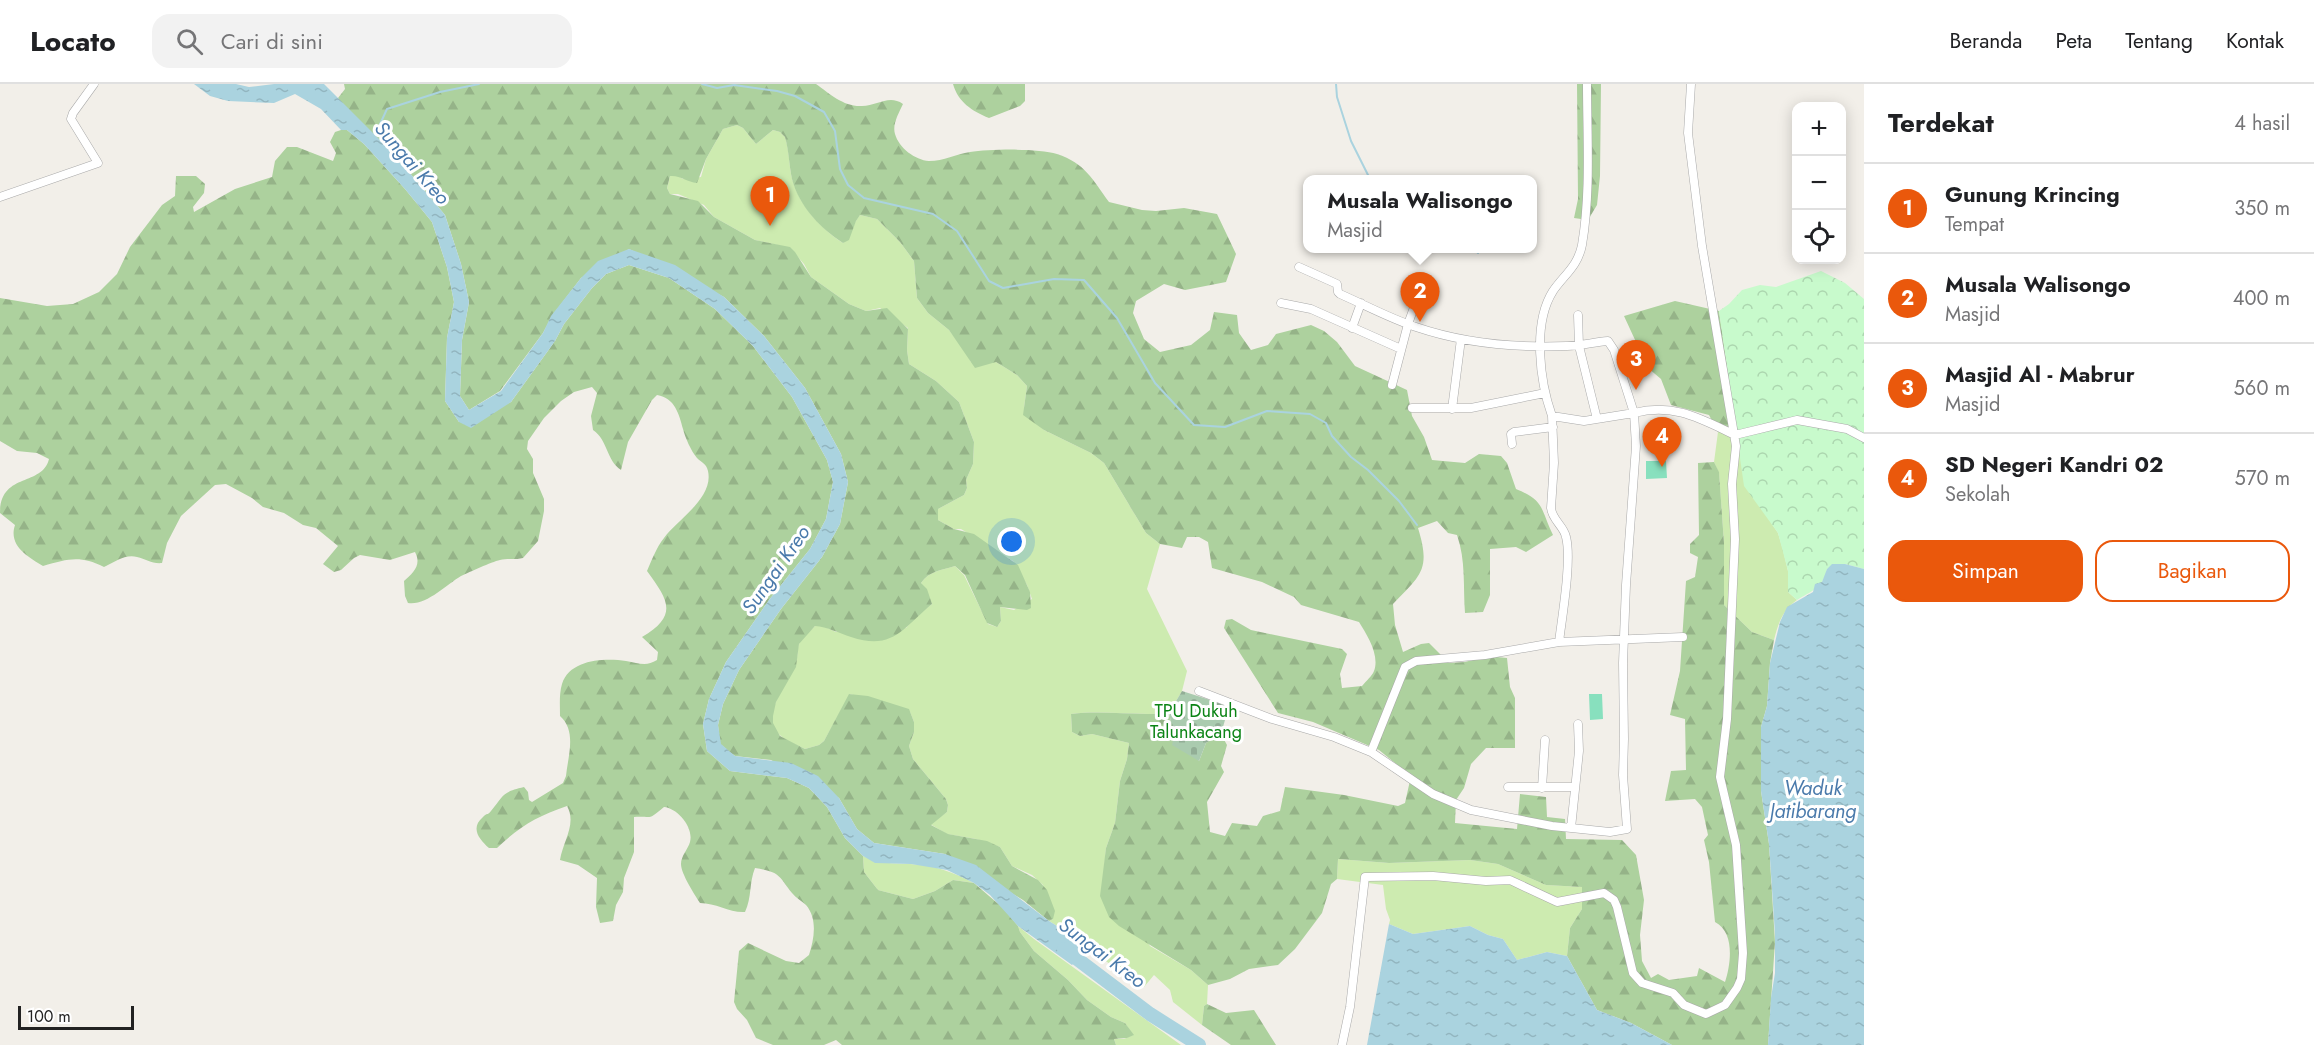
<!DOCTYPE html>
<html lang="id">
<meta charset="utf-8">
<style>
body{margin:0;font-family:Jost,sans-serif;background:#f2f2f2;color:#202124}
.controls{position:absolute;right:18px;top:18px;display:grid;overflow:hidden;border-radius:12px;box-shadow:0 3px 15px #0003}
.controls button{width:54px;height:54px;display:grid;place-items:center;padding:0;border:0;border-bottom:2px solid #e0e0e0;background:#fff;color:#202124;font:30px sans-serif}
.scale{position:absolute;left:18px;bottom:15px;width:116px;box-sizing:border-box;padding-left:6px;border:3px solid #222;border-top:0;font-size:16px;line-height:21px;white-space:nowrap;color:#222;-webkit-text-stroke:4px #fff;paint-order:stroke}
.you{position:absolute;left:1012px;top:458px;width:21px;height:21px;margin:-15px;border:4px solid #fff;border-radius:50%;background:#1a73e8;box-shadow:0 0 0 9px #1a73e833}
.badge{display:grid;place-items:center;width:39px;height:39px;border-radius:50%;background:#ea580c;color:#fff;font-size:20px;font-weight:700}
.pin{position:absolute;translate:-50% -50px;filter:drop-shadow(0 2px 3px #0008)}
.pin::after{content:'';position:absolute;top:32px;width:21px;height:18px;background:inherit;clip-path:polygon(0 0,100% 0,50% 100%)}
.popup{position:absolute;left:1303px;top:91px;width:234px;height:78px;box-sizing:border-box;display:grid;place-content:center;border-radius:12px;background:#fff;filter:drop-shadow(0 2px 4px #0005);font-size:20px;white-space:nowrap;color:#757577}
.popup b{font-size:22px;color:#202124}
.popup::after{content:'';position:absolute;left:50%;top:100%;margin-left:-12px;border:12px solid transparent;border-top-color:#fff}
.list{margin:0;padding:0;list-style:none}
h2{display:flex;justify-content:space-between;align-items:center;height:78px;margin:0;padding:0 24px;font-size:26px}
h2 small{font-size:20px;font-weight:400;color:#757577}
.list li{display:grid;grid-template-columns:39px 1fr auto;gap:18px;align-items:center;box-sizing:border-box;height:90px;padding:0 24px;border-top:2px solid #e0e0e0}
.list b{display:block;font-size:22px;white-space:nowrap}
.list p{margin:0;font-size:20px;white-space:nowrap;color:#757577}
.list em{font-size:20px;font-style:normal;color:#757577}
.actions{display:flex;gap:12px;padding:18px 24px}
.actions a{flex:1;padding:14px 0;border:2px solid #ea580c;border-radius:18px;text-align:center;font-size:21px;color:#ea580c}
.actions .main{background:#ea580c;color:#fff}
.icon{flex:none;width:33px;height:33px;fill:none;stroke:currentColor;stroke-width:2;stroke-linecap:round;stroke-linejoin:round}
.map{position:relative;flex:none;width:1864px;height:961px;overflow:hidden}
header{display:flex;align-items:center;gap:36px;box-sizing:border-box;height:84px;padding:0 30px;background:#fff;border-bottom:2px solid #e0e0e0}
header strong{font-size:28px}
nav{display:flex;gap:33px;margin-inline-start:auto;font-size:21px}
.search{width:420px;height:54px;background:#f2f2f2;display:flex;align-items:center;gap:15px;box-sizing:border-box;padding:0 21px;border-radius:18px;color:#757577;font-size:22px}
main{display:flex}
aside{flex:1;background:#fff}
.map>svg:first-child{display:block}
</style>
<header>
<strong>Locato</strong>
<div class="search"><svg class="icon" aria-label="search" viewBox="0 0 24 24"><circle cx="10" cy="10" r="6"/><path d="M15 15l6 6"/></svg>Cari di sini</div>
<nav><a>Beranda</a><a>Peta</a><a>Tentang</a><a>Kontak</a></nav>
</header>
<main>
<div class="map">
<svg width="1864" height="961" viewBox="0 0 1864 961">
<defs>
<pattern id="forest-firs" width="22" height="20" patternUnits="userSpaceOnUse" patternTransform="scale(1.5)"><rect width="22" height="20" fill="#add19e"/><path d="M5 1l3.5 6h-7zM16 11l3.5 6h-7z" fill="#95b388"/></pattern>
<pattern id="cemetery-stones" width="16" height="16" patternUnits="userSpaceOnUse" patternTransform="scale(1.5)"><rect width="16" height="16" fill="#aacbaf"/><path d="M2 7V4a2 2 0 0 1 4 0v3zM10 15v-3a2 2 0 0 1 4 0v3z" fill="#92ae96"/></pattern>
<pattern id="park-crowns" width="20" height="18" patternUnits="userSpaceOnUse" patternTransform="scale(1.5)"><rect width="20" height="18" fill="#c8facc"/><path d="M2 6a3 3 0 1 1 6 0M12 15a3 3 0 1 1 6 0" fill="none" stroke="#acd6af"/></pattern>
<pattern id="water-ripples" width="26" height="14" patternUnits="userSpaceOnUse" patternTransform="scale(1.5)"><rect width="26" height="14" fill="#aad3df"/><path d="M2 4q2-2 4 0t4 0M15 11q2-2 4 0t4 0" fill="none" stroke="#92b5bf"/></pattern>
</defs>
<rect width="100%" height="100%" fill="#f2efe9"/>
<path fill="#cdebb0" d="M737,41L743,44L756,60L773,46L780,48L785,53C789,66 789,78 791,90C797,119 819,143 843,159C854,149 851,142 860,131L877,135L900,158L914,177L917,214L928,229L949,246L964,265L971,278H996L1017,291L1027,302L1024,324L1044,346L1091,369L1104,379L1146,449L1160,460L1147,505L1187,587L1182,607L1169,629C1137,632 1104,626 1071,630L1072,648L1080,652L1092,650L1129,659L1127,675L1120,697L1115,739L1106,764L1104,787L1150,862L1191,886L1208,901L1207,920L1204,922L1202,941L1173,918L1170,906L1154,891L1144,903L1088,865L1073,852L1049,837L1053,835L1043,801L1032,791L1012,782L1000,763L976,755L947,750L930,740L947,728L948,721L946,715L913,675L909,662L914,648V638L910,628L850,610L824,657L819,661L805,665C795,660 780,655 774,644C765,624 790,597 796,578C798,573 797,565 799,560C802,553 810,547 815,542H823L836,548L906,544L915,533L932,520L921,499C929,487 942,486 955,482L964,491L988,540L997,543L1001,537L1000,523L1014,526L1032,515L1027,501L1013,477L961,445H954L938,436V425L964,411L967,404L966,396L973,380L974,358L959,318L936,297L909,280L907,266L908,244L880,224L866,227L849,220L811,193L804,180L790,164L755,156L714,133L704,121L678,110H670L667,104L670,92L677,91L683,95L701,93L706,75L723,45Z
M1736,341L1768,434L1778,449L1783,466L1788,487V508L1797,516C1783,526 1778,539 1774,556L1752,548L1724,521V459L1719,389L1714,378L1718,348Z
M863,772C879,780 892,779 910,780C934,781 953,788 974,799L953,796L935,807L913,815L878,806L864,788Z
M1338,775L1389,779L1470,776L1498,780L1546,801L1582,803V825L1570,844L1567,872L1547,868L1517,876L1503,855L1488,851L1470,842L1413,850L1389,840L1390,836L1386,825L1383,801L1337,795Z
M1018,842L1034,855L1181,961H1116L1114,955H1124L1133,951L1125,939L1111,933L1087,916L1068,896L1034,867L1020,848Z"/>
<path fill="url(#forest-firs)" d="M344,0H816C830,10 844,23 862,22C877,22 889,10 903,20C899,29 892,40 895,50C899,64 915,76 929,77C944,77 956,70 970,68C990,65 1038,64 1057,70C1085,79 1093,96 1109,118L1142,126L1156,127L1184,124L1217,130L1236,170L1226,198L1185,206L1164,200L1136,217L1133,229L1144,255L1160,268L1191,261L1210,246L1214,228L1237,231L1239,249L1251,266L1268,261L1276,250L1311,241L1324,247L1337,258L1355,282L1407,306L1412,332L1424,353L1432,376L1465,379L1479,370L1501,372L1507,379L1516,405C1545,417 1540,424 1553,451L1526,468L1516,463L1490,465V511L1483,528L1465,529C1463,502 1466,477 1457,451L1448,449L1437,437L1418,444C1431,486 1421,491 1393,520L1395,541L1403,568L1421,560L1429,559L1449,579L1465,578L1487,572L1507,574L1510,603L1515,614V664H1486L1471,680L1464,704L1456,716L1455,739L1517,745L1520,710L1546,713L1547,733L1565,735L1566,755L1622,756L1636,771L1644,816L1640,851L1642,877L1651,894L1658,890L1669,896L1697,892L1699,884L1725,898C1731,880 1735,848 1715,838L1709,778L1704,756L1708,751L1702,723L1695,715L1665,717L1671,687L1686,686L1685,635L1670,631L1680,587L1686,497L1695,493L1698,473L1690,469V460L1699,451L1698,379L1714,378L1719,388L1724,459V521L1752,548L1774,556L1770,579L1767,622L1761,643V707L1769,760L1775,858L1768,961H1672L1631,939L1597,926L1567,872L1570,844L1582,825V803L1546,801L1498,780L1470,776L1389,779L1338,775L1337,795L1331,800L1322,829L1295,865L1278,881L1249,885L1230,895L1208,901L1191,886L1119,842L1109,833L1100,812L1106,764L1115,739L1120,697L1127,675L1129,659L1092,650L1080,652L1072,648L1071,630C1104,626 1136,632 1169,629L1174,651L1199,677L1206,659L1221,650L1227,661L1221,682L1224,688L1207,718L1210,748L1225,752L1232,739L1257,742L1263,732L1280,727L1285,703L1344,711L1398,722L1405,719L1411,692L1379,666L1313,638L1278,629L1224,544L1226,536L1232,535L1251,546L1342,565L1347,570L1340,590L1342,604L1362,602C1366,597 1372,592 1374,587C1380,571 1367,551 1359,538L1301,521L1294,513L1262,498L1212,484L1208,458L1199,453H1187L1182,464L1160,460L1146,449L1104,379L1091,369L1044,346L1023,331L1027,302L1017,291L996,278L975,284L949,246L928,229L917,214L914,177L900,158L877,135L860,131L856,137L849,156L843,159C820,144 799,122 792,95C789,81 789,67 785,53L780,48L773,46L756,60L743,44L737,41L723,45L706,75L697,99C687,98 680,91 670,92L667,104L670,110L698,117L714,133L755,156L790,163L795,168L811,193L849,220L866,227L887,224L908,245L907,266L909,280L936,297L959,318L974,358L973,380L966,396L967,404L964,411L938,425V436L954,445L974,450L1018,481L1030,508L1031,524L1027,526L1000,523L1001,537L997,543L987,539L965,491L955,482C942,486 929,487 921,499L927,505L932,520C903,544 893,567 851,553C839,549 827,543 815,542L799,560L796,583L776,618L773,632V639L780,652L805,665L819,661L824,657L849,610L868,612L909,625L914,638V648L909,662L913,675L946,715L948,721L947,728L931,741L948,750L987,757L1000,763L1012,782L1038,796L1047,806L1055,827L1053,835L1049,837L1023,816L945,770L874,759L857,745L839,714L771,676L735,672L720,660L718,641L723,620L739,586L781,525L822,473L840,440L848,398L841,370L805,304L764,252L724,213L629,165L581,194L552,232L543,249L500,307L469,326L460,312L462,256L469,218L461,180L445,131L393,69L340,18L338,14L345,5Z
M953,0H1025V17L1020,22L989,34C972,27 958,18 953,0Z
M1577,0H1601L1600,92L1597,121L1588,136L1574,134L1578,115Z
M341,46H347L364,60L405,105L432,138L447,183L454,218L447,254L445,317L459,338L511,318L555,257L564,240L592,204L606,190L629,181L669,194L715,225L753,262L792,313L827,376L833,398L826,435L810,465L769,516L726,578L709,615L703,640L707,667L730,687L787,694L809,704L827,723L845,754L863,772L864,788L878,806L913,815L935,807L953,796L974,799L1003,824L1018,842L1020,848L1034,867L1068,896L1087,916L1111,933L1125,939L1134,951L1127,954L1114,955L1116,961H842L836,956L824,961H773L756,954L747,936L737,925L734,918L739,867L748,859L786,877L799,879L809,871C814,856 818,835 806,821C802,817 796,814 792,809C778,791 780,788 755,784C749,799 752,813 745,828C730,829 716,819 700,819C695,811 681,790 681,780C681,772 688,765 690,758C694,743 677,724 664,723C647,737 654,732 634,733V768L624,794L623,808L616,821L613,837L600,839L596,823L597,794L578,781L560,776C563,757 577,740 567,722C537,732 519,743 497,764H489C479,755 470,744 483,733C489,727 486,733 491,727C504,711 502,708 524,703L528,708L529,716L532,718L563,699L566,692C568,672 577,647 560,632C560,622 559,610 562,600C570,575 605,574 626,577C639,579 646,583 657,576L658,568L642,553C679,531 668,516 647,487C652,476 656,464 664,454C677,436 714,414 708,387C706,379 702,379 697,374C691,367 685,353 683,345C679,330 675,314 657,311L652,316L628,358L621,386C606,376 608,356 593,346L591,332L597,309L592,303L574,308L561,317L544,334L528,357L527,365L533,375V389L544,415V427L538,457L523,474C516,476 507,474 500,476C491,478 470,488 461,492C446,501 426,522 408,519L405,512L404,497C413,489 422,481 415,468L390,476L360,471L354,474L341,486L334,488L323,480L338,462L316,444L303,441L284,429L263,423L252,414L226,400L215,401L181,432L167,459L162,479C152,480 146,475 137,473C125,470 115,478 104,483C80,471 68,475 43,482C28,473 8,462 15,441L0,429C0,388 42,403 49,375L37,369L17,367L0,357V214L47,222L73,220L99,208L117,190L130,163L162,121L175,112L176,92H196L205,100L204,109L193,123L194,128L235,105L272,93L275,77L287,63H297L333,77L336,69L330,58L335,48Z
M1675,217L1719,227L1736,341L1718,348L1709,331L1671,321L1661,295L1648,284L1624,232Z
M1207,920L1226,929L1254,926L1276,961H1231L1202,941L1204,922Z"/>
<path fill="url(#cemetery-stones)" d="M1182,607L1229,622L1221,650L1206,659L1199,677L1172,661L1174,651L1169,629Z"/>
<path fill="url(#park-crowns)" d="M1821,187L1845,199L1864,215V485L1845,480L1827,485C1824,503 1810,508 1797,516L1788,508V487L1778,449L1744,402L1719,227L1729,220L1742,206L1760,201L1776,203Z"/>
<path fill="#88e0be" d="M1646,377H1666L1667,394L1646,395Z
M1589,610H1602L1603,635L1590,636Z"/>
<path fill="url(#water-ripples)" d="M194,0H236L249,3L274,0H324L393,69L445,131L461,180L469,218L462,256L460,312L469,326L501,307L543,249L551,232L581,194L598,177L629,165L675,181L724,213L764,252L805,304L841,370L848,398L840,440L822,473L781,525L739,586L723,620L718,641L721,660L735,672L791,679L818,692L839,714L857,745L874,759L945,770L976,781L1049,837L1073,852L1088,865L1072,881L1018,842L990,811L974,799L947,786L911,780L875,779L863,772L845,754L827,723L809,704L787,694L730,687L707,667L703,640L709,615L726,578L769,516L810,465L826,435L833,398L827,376L792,313L753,262L715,225L669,194L629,181L606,190L592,204L564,240L555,257L511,318L471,344L459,338L445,317L447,254L454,218L447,183L432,138L405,105L364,60L347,46H341L321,25L295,10L274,19L228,17L210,12Z
M1832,480H1845L1864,485V961H1768L1771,914L1775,889V850L1769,760L1761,707V643L1767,622L1770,579L1780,538L1787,523L1813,508L1815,500L1822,498L1827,485Z
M1389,840L1413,850L1470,842L1488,851L1503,855L1517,876L1547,868L1567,872L1597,926L1631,939L1672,961H1367Z"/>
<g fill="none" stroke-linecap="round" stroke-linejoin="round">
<path stroke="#aad3df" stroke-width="2" d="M702,0L717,4L734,1L777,7L795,12L824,28L835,47L840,85L848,101L864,114L933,130L957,147L989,197L1003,204L1054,195L1084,196L1117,234L1155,299L1194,341L1225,343L1267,327L1310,330L1326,339L1332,352L1351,373L1368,386L1399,417L1417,441
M1336,0L1337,13L1351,57L1370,95
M374,53L387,25L440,8L479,0
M1472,164L1478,169"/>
<path stroke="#aad3df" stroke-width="14" d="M1064,865L1150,930L1199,961"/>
<g stroke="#a9a9a9" stroke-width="9">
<path id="minor" d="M0,113L98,79L71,35L73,29L94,0
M1299,183L1337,200L1338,208L1340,210C1365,221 1391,235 1416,243C1463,259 1517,264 1567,262C1581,262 1594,258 1608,257L1614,266L1634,329C1674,319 1699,334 1735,351
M1281,219L1311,225L1401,265
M1578,231L1579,262L1597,335
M1352,244L1361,219
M1392,301L1408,240L1416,218
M1412,324H1471L1545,309
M1452,325L1461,255
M1552,332L1554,379L1551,424C1552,436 1564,442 1566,453C1572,476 1562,533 1559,558
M1735,351L1797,336L1847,345L1864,354
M1512,360L1511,350L1514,348L1553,343
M1199,607L1272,635L1334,653L1371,668L1433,710L1471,726L1552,742L1610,748L1627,745L1623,691L1624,655L1623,579L1626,501L1636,362L1634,329L1584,337L1552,332C1540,298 1532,240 1553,207C1564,191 1578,182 1582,161C1591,108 1587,53 1587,0
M1371,668L1405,583L1416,577L1485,571L1559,558L1683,553
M1508,703H1574
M1542,704L1545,656
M1571,744L1579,667L1578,640
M1342,961L1350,923L1365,793L1433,792L1486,797L1510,796L1557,818L1604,809L1614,816L1617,823L1633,889L1642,899L1673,909L1684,921L1706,930L1725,921L1737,904L1741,895L1743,869L1736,761L1720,693L1727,635L1735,455L1732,400L1736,362L1702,162L1688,49L1691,0"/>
</g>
<use href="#minor" stroke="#fff" stroke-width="8"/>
</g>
<g text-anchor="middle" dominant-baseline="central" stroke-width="6" stroke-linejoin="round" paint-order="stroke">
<g font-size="18" fill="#0c8416" stroke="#fff">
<text x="1196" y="627">TPU Dukuh<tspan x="1196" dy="21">Talunkacang</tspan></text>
</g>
<g font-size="20" font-style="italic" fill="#4a7aab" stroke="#fff">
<text transform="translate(412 79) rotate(49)">Sungai Kreo</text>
<text transform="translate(776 486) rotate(-55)">Sungai Kreo</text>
<text x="1813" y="704">Waduk<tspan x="1813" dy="23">Jatibarang</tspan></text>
<text transform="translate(1102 869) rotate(37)">Sungai Kreo</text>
</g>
</g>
</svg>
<div class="controls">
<button>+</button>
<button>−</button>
<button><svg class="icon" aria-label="locate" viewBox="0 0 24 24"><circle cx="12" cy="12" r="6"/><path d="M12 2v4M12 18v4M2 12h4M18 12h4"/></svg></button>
</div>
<div class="scale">100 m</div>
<div class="you"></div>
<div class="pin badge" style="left:770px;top:142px">1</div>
<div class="pin badge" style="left:1420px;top:238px">2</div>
<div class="popup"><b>Musala Walisongo</b>Masjid</div>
<div class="pin badge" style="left:1636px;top:306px">3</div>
<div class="pin badge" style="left:1662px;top:383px">4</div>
</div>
<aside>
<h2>Terdekat<small>4 hasil</small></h2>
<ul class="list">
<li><span class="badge">1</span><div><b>Gunung Krincing</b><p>Tempat</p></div><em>350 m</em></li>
<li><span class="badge">2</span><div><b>Musala Walisongo</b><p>Masjid</p></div><em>400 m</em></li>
<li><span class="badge">3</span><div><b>Masjid Al - Mabrur</b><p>Masjid</p></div><em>560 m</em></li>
<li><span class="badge">4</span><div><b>SD Negeri Kandri 02</b><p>Sekolah</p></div><em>570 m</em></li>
</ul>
<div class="actions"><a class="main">Simpan</a><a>Bagikan</a></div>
</aside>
</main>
